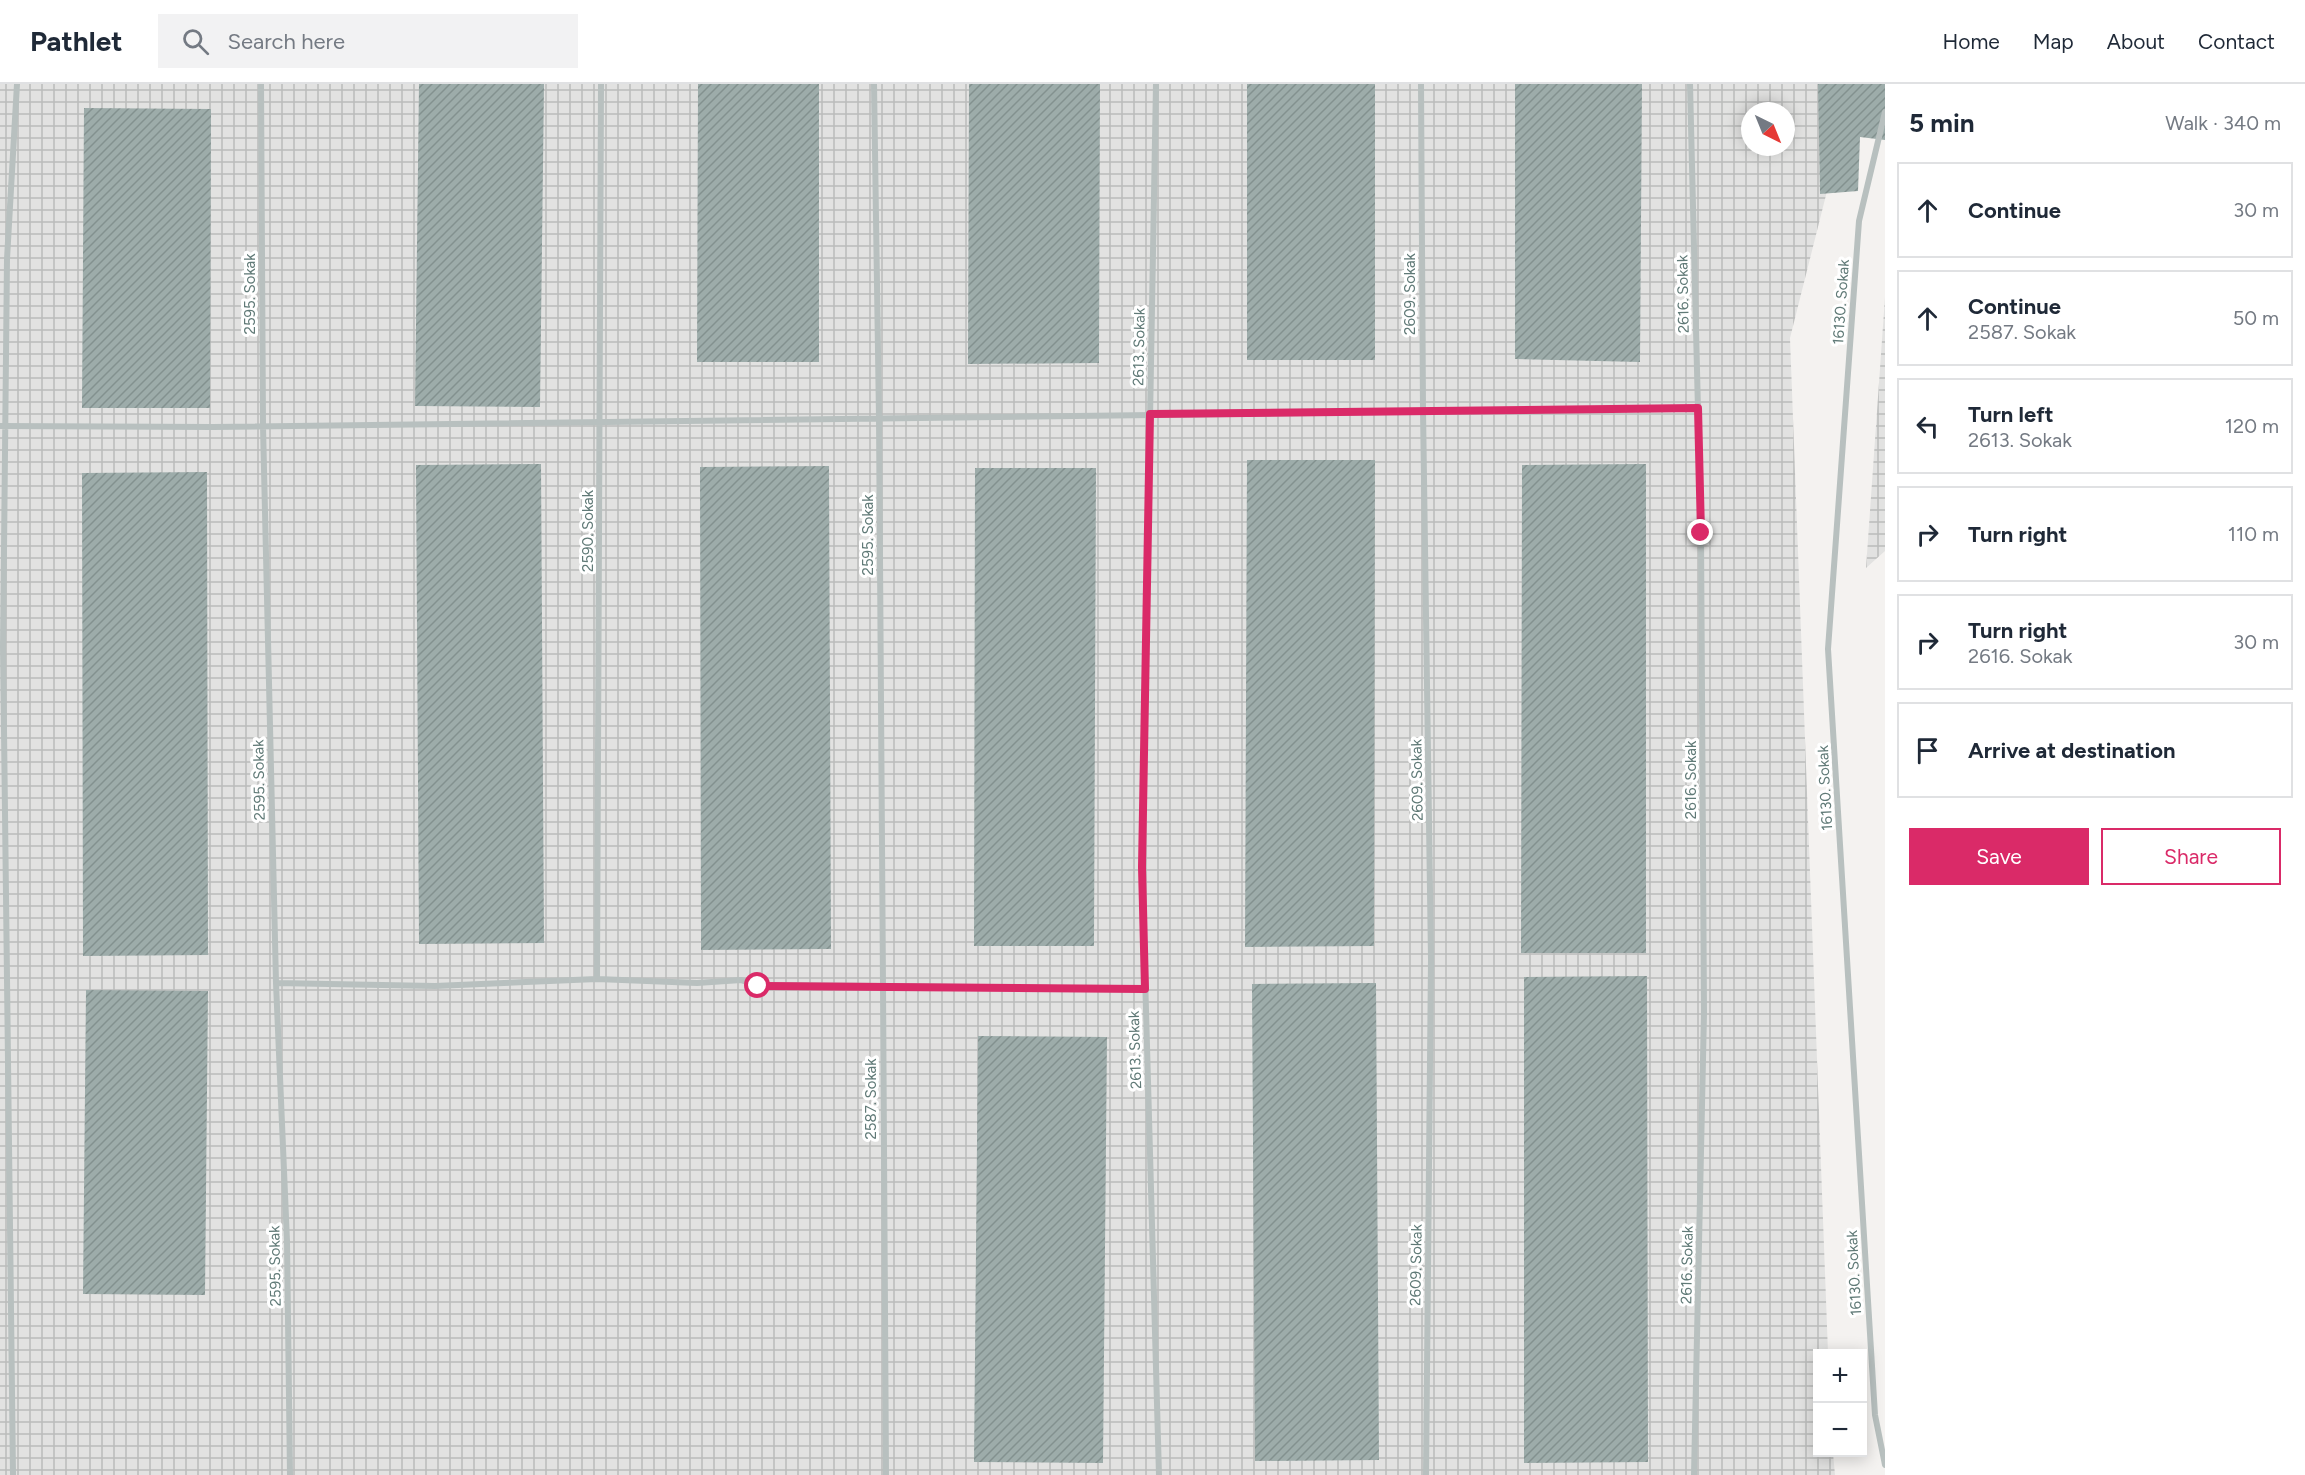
<!DOCTYPE html>
<meta charset="utf-8">
<style>
body{margin:0;font-family:Figtree,sans-serif;background:#f2f2f3;color:#1f2937}
.controls{position:absolute;right:18px;bottom:18px;display:grid;overflow:hidden;border-radius:0px;box-shadow:0 3px 15px #0003}
.controls button{width:54px;height:54px;display:grid;place-items:center;padding:0;border:0;border-bottom:2px solid #e0e1e3;background:#fff;color:#1f2937;font:30px sans-serif}
.compass{position:absolute;left:1741px;top:18px;width:54px;height:54px;border-radius:50%;background:#fff;box-shadow:0 3px 15px #0003;rotate:137deg}
.stop{position:absolute;width:18px;height:18px;margin:-14px;border:4px solid #da2a68;border-radius:50%;background:#fff}
.stop.end{background:#da2a68;border-color:#fff;box-shadow:0 2px 6px #0008}
.list{margin:0;padding:0;list-style:none}
h2{display:flex;justify-content:space-between;align-items:center;height:78px;margin:0;padding:0 24px;font-size:26px}
h2 small{font-size:20px;font-weight:400;color:#747a83}
.list li{display:grid;grid-template-columns:39px 1fr auto;gap:18px;align-items:center;box-sizing:border-box;height:96px;margin:0 12px 12px;padding:0 12px;border:2px solid #e0e1e3;border-radius:0px}
.list b{display:block;font-size:22px;white-space:nowrap}
.list p{margin:0;font-size:20px;white-space:nowrap;color:#747a83}
.list em{font-size:20px;font-style:normal;color:#747a83}
.actions{display:flex;gap:12px;padding:18px 24px}
.actions a{flex:1;padding:14px 0;border:2px solid #da2a68;border-radius:0px;text-align:center;font-size:21px;color:#da2a68}
.actions .main{background:#da2a68;color:#fff}
.icon{flex:none;width:33px;height:33px;fill:none;stroke:currentColor;stroke-width:2;stroke-linecap:round;stroke-linejoin:round}
.map{position:relative;flex:none;width:1885px;height:1391px;overflow:hidden}
header{display:flex;align-items:center;gap:36px;box-sizing:border-box;height:84px;padding:0 30px;background:#fff;border-bottom:2px solid #e0e1e3}
header strong{font-size:28px}
nav{display:flex;gap:33px;margin-inline-start:auto;font-size:21px}
.search{width:420px;height:54px;background:#f2f2f3;display:flex;align-items:center;gap:15px;box-sizing:border-box;padding:0 21px;border-radius:0px;color:#747a83;font-size:22px}
main{display:flex}
aside{flex:1;background:#fff}
.map>svg:first-child{display:block}
</style>
<header>
<strong>Pathlet</strong>
<div class="search"><svg class="icon" aria-label="search" viewBox="0 0 24 24"><circle cx="10" cy="10" r="6"/><path d="M15 15l6 6"/></svg>Search here</div>
<nav><a>Home</a><a>Map</a><a>About</a><a>Contact</a></nav>
</header>
<main>
<div class="map">
<svg width="1885" height="1391" viewBox="0 0 1885 1391">
<defs>
<pattern id="industrial-grid" width="8" height="8" patternUnits="userSpaceOnUse" patternTransform="scale(1.5)"><rect width="8" height="8" fill="#e2e2e1"/><path d="M0 4h8M4 0v8" fill="none" stroke="#bbbcbb"/></pattern>
<pattern id="building-hatch" width="6" height="6" patternUnits="userSpaceOnUse" patternTransform="scale(1.5)"><rect width="6" height="6" fill="#9dacaa"/><path d="M-1 1l2-2M0 6l6-6M5 7l2-2" fill="none" stroke="#83918f"/></pattern>
</defs>
<rect width="100%" height="100%" fill="#f4f2f0"/>
<path fill="url(#industrial-grid)" fill-rule="evenodd" d="M0,0H1854L1790,254L1828,1269L1818,1270V1368L1833,1369L1835,1391H0ZM1750,27H1786V63H1750Z
M1885,213V467L1866,484Z"/>
<path fill="url(#building-hatch)" d="M419,0H544L540,323L415,322Z
M698,0H819V278H697Z
M969,0H1100L1099,279L968,280Z
M1247,0H1375V276H1247Z
M1515,0H1642L1640,278L1515,275Z
M1818,0H1885V56L1860,53L1858,107L1820,110Z
M84,24L211,25L210,324H82Z
M1247,376H1375L1374,862L1245,863Z
M541,380L544,859L419,860L416,381Z
M1646,380V869H1521L1522,381Z
M829,382L831,865L701,866L700,383Z
M975,384H1096L1094,862H974Z
M207,388L208,871L83,872L82,389Z
M1647,892L1648,1378L1524,1379V893Z
M1376,899L1379,1376L1255,1377L1252,900Z
M86,906L208,907L205,1211L83,1210Z
M978,952L1107,953L1103,1379L974,1378Z"/>
<g fill="none" stroke-linecap="round" stroke-linejoin="round">
<path stroke="#b8c0bf" stroke-width="6" d="M261,0L263,342L276,899L287,1157L290,1391
M1156,0L1142,783L1159,1391
M1421,0L1423,326L1431,875L1426,1391
M1690,0L1701,449L1704,929L1694,1391
M1885,28L1859,137L1828,565L1875,1331L1885,1381
M0,342L213,343L1698,324
M597,895L601,0
M276,899L435,902L597,895L697,899L741,896L758,901L883,902L879,334L874,0
M13,1391L3,563L7,175L17,0
M886,1391L883,902L1145,905"/>
</g>
<g fill="none" stroke-linecap="round" stroke-linejoin="round">
<path stroke="#da2a68" stroke-width="8" d="M758,902L1145,905L1142,783L1150,330L1698,324L1701,449"/>
</g>
<g text-anchor="middle" dominant-baseline="central" stroke-width="6" stroke-linejoin="round" paint-order="stroke">
<g font-size="15" fill="#607a77" stroke="#fff">
<text transform="translate(250 210) rotate(-90)">2595. Sokak</text>
<text transform="translate(1410 210) rotate(-90)">2609. Sokak</text>
<text transform="translate(1683 210) rotate(-91)">2616. Sokak</text>
<text transform="translate(1841 218) rotate(-86)">16130. Sokak</text>
<text transform="translate(1139 263) rotate(-89)">2613. Sokak</text>
<text transform="translate(588 447) rotate(-90)">2590. Sokak</text>
<text transform="translate(868 451) rotate(-90)">2595. Sokak</text>
<text transform="translate(259 696) rotate(-91)">2595. Sokak</text>
<text transform="translate(1417 696) rotate(-91)">2609. Sokak</text>
<text transform="translate(1691 696) rotate(-90)">2616. Sokak</text>
<text transform="translate(1825 704) rotate(-93)">16130. Sokak</text>
<text transform="translate(1135 966) rotate(-92)">2613. Sokak</text>
<text transform="translate(871 1015) rotate(-90)">2587. Sokak</text>
<text transform="translate(1416 1181) rotate(-89)">2609. Sokak</text>
<text transform="translate(1687 1181) rotate(-89)">2616. Sokak</text>
<text transform="translate(275 1182) rotate(-91)">2595. Sokak</text>
<text transform="translate(1854 1189) rotate(-93)">16130. Sokak</text>
</g>
</g>
</svg>
<div class="controls">
<button>+</button>
<button>−</button>
</div>
<svg class="compass" viewBox="-18 -18 36 36"><path d="M0-13l5 13h-10z" fill="#e53935"/><path d="M0 13l5-13h-10z" fill="#747a83"/></svg>
<div class="stop" style="left:758px;top:902px"></div>
<div class="stop end" style="left:1701px;top:449px"></div>
</div>
<aside>
<h2>5 min<small>Walk · 340 m</small></h2>
<ul class="list">
<li><svg class="icon" aria-label="ahead" viewBox="0 0 24 24"><path d="M12 20V5M6 11l6-6 6 6"/></svg><div><b>Continue</b></div><em>30 m</em></li>
<li><svg class="icon" aria-label="ahead" viewBox="0 0 24 24"><path d="M12 20V5M6 11l6-6 6 6"/></svg><div><b>Continue</b><p>2587. Sokak</p></div><em>50 m</em></li>
<li><svg class="icon" aria-label="left" viewBox="0 0 24 24"><path d="M17 20v-9H6M10 6l-5 5 5 5"/></svg><div><b>Turn left</b><p>2613. Sokak</p></div><em>120 m</em></li>
<li><svg class="icon" aria-label="right" viewBox="0 0 24 24"><path d="M7 20v-9h11M14 6l5 5-5 5"/></svg><div><b>Turn right</b></div><em>110 m</em></li>
<li><svg class="icon" aria-label="right" viewBox="0 0 24 24"><path d="M7 20v-9h11M14 6l5 5-5 5"/></svg><div><b>Turn right</b><p>2616. Sokak</p></div><em>30 m</em></li>
<li><svg class="icon" aria-label="arrive" viewBox="0 0 24 24"><path d="M6 21V4h12l-3 4 3 4H6"/></svg><div><b>Arrive at destination</b></div></li>
</ul>
<div class="actions"><a class="main">Save</a><a>Share</a></div>
</aside>
</main>
